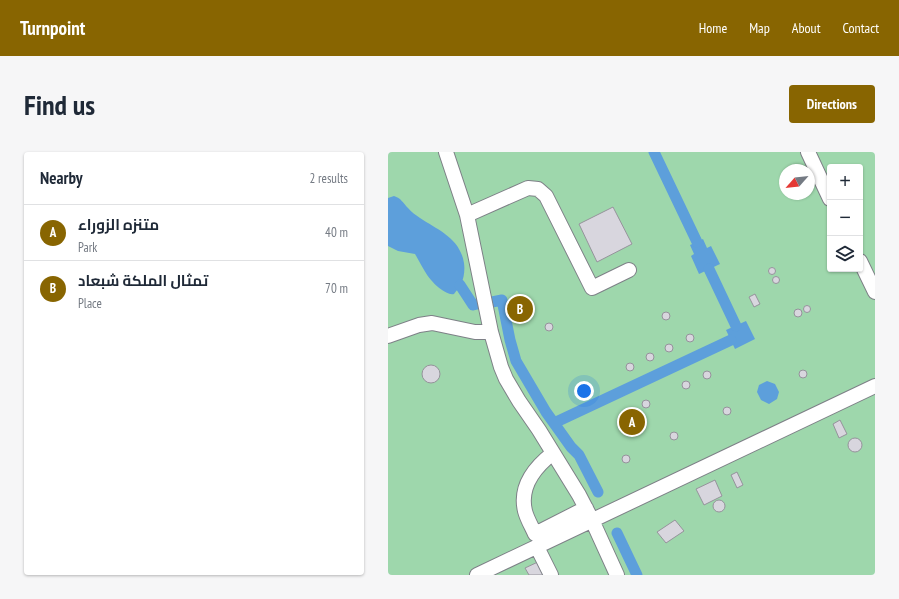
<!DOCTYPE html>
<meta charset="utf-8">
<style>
body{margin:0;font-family:"PT Sans Narrow",Cairo,sans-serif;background:#f6f6f7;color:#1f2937}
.controls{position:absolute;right:12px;top:12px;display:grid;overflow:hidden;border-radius:4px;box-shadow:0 1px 3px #0004}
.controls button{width:36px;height:36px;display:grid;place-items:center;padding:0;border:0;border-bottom:1px solid #e0e1e3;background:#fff;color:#1f2937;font:20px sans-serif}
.compass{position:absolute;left:391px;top:12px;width:36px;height:36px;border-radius:50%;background:#fff;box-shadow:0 1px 3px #0004;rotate:243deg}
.you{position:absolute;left:196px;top:239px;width:14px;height:14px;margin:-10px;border:3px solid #fff;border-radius:50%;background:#1a73e8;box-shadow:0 0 0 6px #1a73e833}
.badge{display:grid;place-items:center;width:26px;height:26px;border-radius:50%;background:#886501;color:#fff;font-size:13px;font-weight:700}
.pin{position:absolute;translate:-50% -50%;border:2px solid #fff;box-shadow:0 1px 4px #0006}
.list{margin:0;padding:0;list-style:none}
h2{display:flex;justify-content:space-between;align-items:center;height:52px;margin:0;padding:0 16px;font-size:17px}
h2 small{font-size:13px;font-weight:400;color:#747a83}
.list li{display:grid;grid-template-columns:26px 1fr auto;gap:12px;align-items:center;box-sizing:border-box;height:56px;padding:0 16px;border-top:1px solid #e0e1e3}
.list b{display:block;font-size:15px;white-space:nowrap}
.list p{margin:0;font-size:13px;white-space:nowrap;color:#747a83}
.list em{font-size:13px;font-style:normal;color:#747a83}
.icon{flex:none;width:22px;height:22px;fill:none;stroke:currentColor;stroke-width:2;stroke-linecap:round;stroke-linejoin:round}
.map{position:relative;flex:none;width:487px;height:423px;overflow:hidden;border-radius:4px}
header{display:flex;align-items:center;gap:24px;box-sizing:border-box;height:56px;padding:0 20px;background:#886501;color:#fff}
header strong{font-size:19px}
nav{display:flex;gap:22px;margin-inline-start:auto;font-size:14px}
.intro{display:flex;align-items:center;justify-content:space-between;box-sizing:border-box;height:96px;padding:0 24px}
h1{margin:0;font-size:28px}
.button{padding:10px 18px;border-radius:4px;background:#886501;color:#fff;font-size:14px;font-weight:700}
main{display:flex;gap:24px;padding:0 24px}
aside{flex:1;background:#fff;border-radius:4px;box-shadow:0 1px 3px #0004}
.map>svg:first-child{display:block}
</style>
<header>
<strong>Turnpoint</strong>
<nav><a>Home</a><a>Map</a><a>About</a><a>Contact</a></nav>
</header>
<div class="intro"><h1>Find us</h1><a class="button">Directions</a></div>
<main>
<aside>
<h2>Nearby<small>2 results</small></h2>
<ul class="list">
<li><span class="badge">A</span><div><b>متنزه الزوراء</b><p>Park</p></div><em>40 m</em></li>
<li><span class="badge">B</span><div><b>تمثال الملكة شبعاد</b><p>Place</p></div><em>70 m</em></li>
</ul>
</aside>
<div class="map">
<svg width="487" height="423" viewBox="0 0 487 423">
<rect width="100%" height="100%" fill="#f4f6ff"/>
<path fill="#9ed7ac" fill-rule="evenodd" d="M0,0H487V423H0ZM442,15H472V117H442ZM397,18H421V42H397Z"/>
<path fill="#5d9fdb" d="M6,44C13,46 15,51 20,56C23,60 28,63 32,66C50,78 72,86 76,111C77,118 76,126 73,132C71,136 68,139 66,142C61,143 58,140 54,138C39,127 36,117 27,102L10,99L0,94V46Z
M315,87L319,96L323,94L332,112L311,122L303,104L306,102L302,93Z
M358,169L367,187L347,197L338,178Z
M379,229L387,232L391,240L389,247L381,252L373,248L369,240L371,233Z"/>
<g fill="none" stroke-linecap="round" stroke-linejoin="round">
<path stroke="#5d9fdb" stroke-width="11" d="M266,0L309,90
M321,117L348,174
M72,133L85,153L94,151
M104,150L114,148L122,188L128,209L158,260L183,295L191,303L210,340
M166,271L343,188
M229,381L249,423"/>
</g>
<path fill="#d8d6de" stroke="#95939b" d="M225,55L244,92L209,110L191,72Z
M380.5 119a3.5 3.5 0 1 1 7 0a3.5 3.5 0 1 1-7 0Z
M384.5 128a3.5 3.5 0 1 1 7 0a3.5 3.5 0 1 1-7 0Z
M367,142L372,152L366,155L361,145Z
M415.5 157a3.5 3.5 0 1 1 7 0a3.5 3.5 0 1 1-7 0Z
M406 161a4 4 0 1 1 8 0a4 4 0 1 1-8 0Z
M274 164a4 4 0 1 1 8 0a4 4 0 1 1-8 0Z
M157 175a4 4 0 1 1 8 0a4 4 0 1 1-8 0Z
M298 186a4 4 0 1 1 8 0a4 4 0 1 1-8 0Z
M277 196a4 4 0 1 1 8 0a4 4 0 1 1-8 0Z
M258 205a4 4 0 1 1 8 0a4 4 0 1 1-8 0Z
M238 215a4 4 0 1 1 8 0a4 4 0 1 1-8 0Z
M34 222a9 9 0 1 1 18 0a9 9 0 1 1-18 0Z
M411 222a4 4 0 1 1 8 0a4 4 0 1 1-8 0Z
M315 223a4 4 0 1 1 8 0a4 4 0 1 1-8 0Z
M294 233a4 4 0 1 1 8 0a4 4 0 1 1-8 0Z
M189 239a4 4 0 1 1 8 0a4 4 0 1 1-8 0Z
M254 252a4 4 0 1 1 8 0a4 4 0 1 1-8 0Z
M335 259a4 4 0 1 1 8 0a4 4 0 1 1-8 0Z
M452,268L459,282L451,286L445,272Z
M282 284a4 4 0 1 1 8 0a4 4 0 1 1-8 0Z
M460 293a7 7 0 1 1 14 0a7 7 0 1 1-14 0Z
M234 307a4 4 0 1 1 8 0a4 4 0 1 1-8 0Z
M349,320L355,333L349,336L343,323Z
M327,328L334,344L316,353L308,337Z
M325 354a6 6 0 1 1 12 0a6 6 0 1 1-12 0Z
M287,368L296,379L278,391L269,380Z
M152,409L159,423H141L137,416Z"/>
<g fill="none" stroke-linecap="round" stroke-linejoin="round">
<g stroke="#7e8087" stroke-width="16">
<path id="minor" d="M58,0L79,63L103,180L113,215L118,227L131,249L151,278L191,343L204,368L229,423
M420,0L442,47
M79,63L140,36L150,37L158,44L204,136L241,118
M472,109L487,140
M0,184L31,173L44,171L87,180H103
M165,301C147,315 131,334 137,359C139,367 144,375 147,382L198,356
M149,395L163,423
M89,423L487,234"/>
</g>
<use href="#minor" stroke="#fff" stroke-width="14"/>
</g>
</svg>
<div class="controls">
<button>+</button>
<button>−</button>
<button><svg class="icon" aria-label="layers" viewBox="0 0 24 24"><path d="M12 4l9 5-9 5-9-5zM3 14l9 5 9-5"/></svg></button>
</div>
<svg class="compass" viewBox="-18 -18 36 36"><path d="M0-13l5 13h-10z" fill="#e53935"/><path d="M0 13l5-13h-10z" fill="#747a83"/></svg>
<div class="you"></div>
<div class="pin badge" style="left:244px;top:270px">A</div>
<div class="pin badge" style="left:132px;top:157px">B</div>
</div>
</main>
